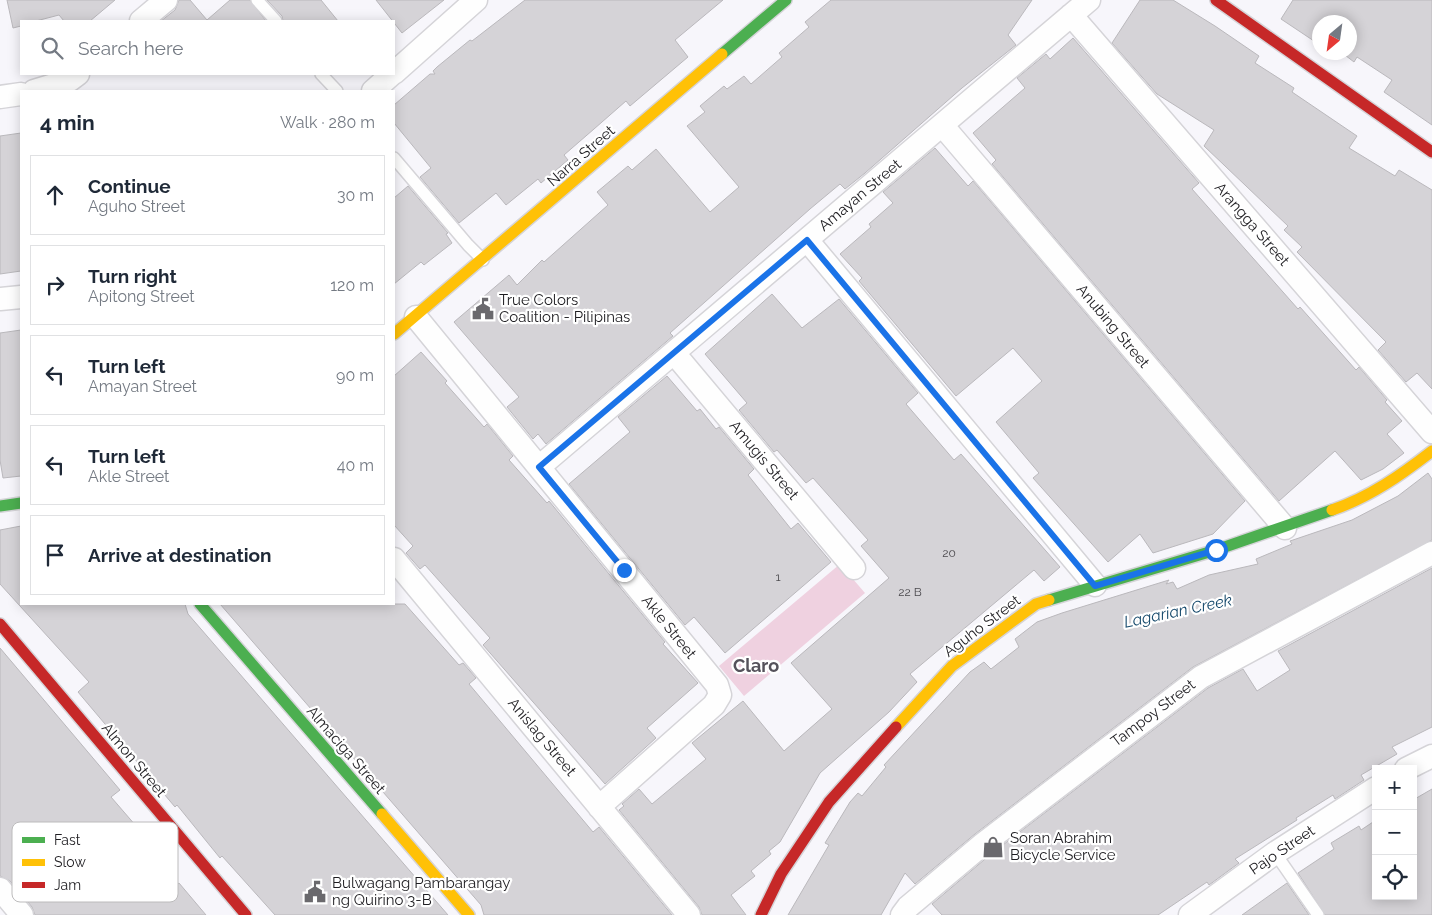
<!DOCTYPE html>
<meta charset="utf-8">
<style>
body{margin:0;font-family:Raleway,sans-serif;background:#f6f6f7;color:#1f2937}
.controls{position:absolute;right:15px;bottom:15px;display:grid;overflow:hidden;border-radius:0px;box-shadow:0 2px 12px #0003}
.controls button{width:45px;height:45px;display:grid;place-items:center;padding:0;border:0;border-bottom:1px solid #e0e1e3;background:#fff;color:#1f2937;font:25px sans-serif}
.compass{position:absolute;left:1312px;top:15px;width:45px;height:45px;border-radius:50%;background:#fff;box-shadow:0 2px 12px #0003;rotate:209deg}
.stop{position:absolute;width:15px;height:15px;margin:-11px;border:4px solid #1a73e8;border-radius:50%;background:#fff}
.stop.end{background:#1a73e8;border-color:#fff;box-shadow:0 1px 5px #0008}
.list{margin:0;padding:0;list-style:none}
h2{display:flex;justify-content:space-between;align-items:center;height:65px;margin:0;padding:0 20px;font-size:21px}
h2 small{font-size:16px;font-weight:400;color:#747a83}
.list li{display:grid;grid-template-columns:32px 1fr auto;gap:15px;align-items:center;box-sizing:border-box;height:80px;margin:0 10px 10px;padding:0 10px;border:1px solid #e0e1e3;border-radius:0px}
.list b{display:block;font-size:19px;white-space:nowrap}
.list p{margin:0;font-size:16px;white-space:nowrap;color:#747a83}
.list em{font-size:16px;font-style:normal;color:#747a83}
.icon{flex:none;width:28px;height:28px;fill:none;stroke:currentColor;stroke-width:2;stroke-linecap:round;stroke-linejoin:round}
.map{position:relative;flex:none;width:1432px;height:915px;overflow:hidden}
.search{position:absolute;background:#fff;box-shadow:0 2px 12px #0003;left:20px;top:20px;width:375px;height:55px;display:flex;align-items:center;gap:12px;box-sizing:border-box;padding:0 18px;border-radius:0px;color:#747a83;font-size:19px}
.panel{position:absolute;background:#fff;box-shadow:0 2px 12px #0003;left:20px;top:90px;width:375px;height:515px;border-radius:0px}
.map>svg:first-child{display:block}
</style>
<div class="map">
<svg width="1432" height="915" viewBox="0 0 1432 915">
<rect width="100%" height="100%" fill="#f7f6fb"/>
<path fill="#efd1e0" d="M840,564L865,593L744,696L719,666Z"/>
<path fill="#d5d3d7" stroke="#bab8bc" d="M7,0H115L90,21H64L59,15L36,21H21V26L13,28Z
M179,0H190L207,20L230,0H250L266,21H161L175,10Z
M267,0H321L338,21H283L282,16Z
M376,0H444L402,33Z
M525,0H723L675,40L688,57L630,106L626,101L594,129L564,155L568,160L541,183L538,179L506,205L496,193L459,223L420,177L431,168L394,123V105L430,74H435L433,71L437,67L470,40L472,41Z
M831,0H1032L1008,35L1016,45L962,88L865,173L845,189L840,184L810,209L670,333L673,336L546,444L538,434L533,439L507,407L519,397L454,322L509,275L517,285L542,260L544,262L608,205L597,192L628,166L632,170L656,149L710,212L739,187L687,126L705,112L700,106L724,86L727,89L744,76L751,84L782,57L779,53L809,27L805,22Z
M1140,0H1173L1215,26L1259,56L1255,63L1294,88L1292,92L1357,136L1349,148L1395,176L1399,170L1432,190V389L1417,373L1406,382L1378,350L1386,342L1297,252L1302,247L1284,230L1288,226L1204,146L1214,130L1157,94L1112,43Z
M1293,0H1432V125L1384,92L1392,80L1357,57L1354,62L1341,52H1350V22H1320V38L1317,36L1314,41L1281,19Z
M1073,38L1199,183L1192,189L1298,309L1300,307L1356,370L1359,367L1387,400L1385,402L1402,421L1387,434L1404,453L1383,469L1361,480L1335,451L1279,501L992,164L996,160L973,133L1025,88L1017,78L1046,54L1050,59Z
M21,133V271L0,274V136Z
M935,148L968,186L973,181L1245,501L1213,534L1153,553L1140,534L1108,562L1033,478L1039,473L996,422L1042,381L1013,348L956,396L859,281L862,278L840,254L871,227L869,224L893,203L883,192Z
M408,186L448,233L446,234L452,243L424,265L421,262L394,284V198Z
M772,294L802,328L839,299L918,393L906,404L954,460L961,454L1060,567L1044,581L1034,570L910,674L917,682L889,712L820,773L780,842L769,851L771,854L751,871L755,876L731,895L746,915H702L699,907L619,810L624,806L622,804L639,789L652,804L706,759L692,743L743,701L784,751L832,709L791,663L889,578L861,546L868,540L813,478L806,483L777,450L774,452L739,410L747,403L705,354Z
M21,330V476L3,478L0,460V333Z
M421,352L447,381L445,383L484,427L487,424L513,456L509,460L547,503L549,501L665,642L663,644L698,683L647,728L656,738L605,784L483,645L490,638L425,565L420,569L406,553L413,546L394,525V376Z
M667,376L697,411L700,409L716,429L719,427L754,469L748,475L791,529L798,523L831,562L725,653L694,617L685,625L569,484L630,432L618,417Z
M1428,473L1432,479V540L1193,667L975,834L915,884L905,873L881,915H788L829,845L825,843L850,802L858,793L862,796L886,767L884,765L970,672L984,662L991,669L1019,647L1015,639L1037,622L1062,613L1169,580L1166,584L1173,582L1177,589L1209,575L1258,564L1256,559L1292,544L1290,541L1352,520L1398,496Z
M21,526V604H185L188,614L448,915H275L222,856L220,858L177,805L175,807L78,692L89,682L0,584V530Z
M1432,568V727L1392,747L1397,754L1361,775L1364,780L1335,799L1333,795L1296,818L1297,820L1235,859L1239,863L1209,885L1207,882L1158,915H942L932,904L991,854L1208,688L1243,669L1257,691L1290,670L1278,651Z
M220,604H405L459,665L463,663L476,678L469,684L593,832L599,827L672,915H484L481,905Z
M0,648L120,790L111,797L149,841L141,847L175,886L179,883L206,915H35L32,907L10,881L0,876Z
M1432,789V915H1325L1298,873L1334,849L1331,843L1359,826L1361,830L1376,820V896H1413V800Z
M1287,883L1309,915H1242Z"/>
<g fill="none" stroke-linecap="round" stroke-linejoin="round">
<g stroke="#d5d4d8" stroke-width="14">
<path id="lane" d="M257,0L276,21
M321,74L337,91
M394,158L468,245L483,260
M1275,853L1318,915"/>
</g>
<g stroke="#d5d4d8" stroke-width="25">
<path id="street" d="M1071,15L1432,432
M141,21L166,0
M394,73L476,0
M34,91L70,80L78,74
M373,91L392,74
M0,97L21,94
M942,125L1285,528
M807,240L1095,585
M0,299L21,297
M416,317L717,685L720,695L714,705L599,807
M674,353L854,568
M539,467L1089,0
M394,559L689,915
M1406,769L1432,756
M0,889L22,915
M902,915L908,907L983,844L1201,677L1432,553
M1190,915L1275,853L1376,788"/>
</g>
<g stroke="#d5d4d8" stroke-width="14">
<path id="fast" d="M722,54L786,0
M0,506L21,503
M1049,600L1216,550L1332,510
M200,604L382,814"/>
</g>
<g stroke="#d5d4d8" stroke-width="14">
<path id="slow" d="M394,334L722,54
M1332,510C1370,497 1401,475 1432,451
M896,727L952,666L1036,604L1049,600
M382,814L469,915"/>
</g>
<g stroke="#d5d4d8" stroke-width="14">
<path id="jam" d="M1216,0L1432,152
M0,624L246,915
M761,915L781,874L829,802L896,727"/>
</g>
<use href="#lane" stroke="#fefefe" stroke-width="11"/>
<use href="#street" stroke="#fefefe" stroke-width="22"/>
<use href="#fast" stroke="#4caf50" stroke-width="11"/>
<use href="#slow" stroke="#ffc107" stroke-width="11"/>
<use href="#jam" stroke="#c62828" stroke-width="11"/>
</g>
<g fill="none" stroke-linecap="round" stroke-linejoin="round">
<path stroke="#1a73e8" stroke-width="6" d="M624,570L539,467L807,240L1095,586L1216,550"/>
</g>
<defs>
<g id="civic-bare" transform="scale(1.725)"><path d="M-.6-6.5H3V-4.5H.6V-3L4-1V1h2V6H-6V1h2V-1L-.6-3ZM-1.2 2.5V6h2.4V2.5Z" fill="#6a696d" stroke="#fff" stroke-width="2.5" paint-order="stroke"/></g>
<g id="shop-bare" transform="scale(1.725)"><path d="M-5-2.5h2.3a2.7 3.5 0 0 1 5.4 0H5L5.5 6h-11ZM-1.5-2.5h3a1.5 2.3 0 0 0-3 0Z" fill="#6a696d" stroke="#fff" stroke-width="2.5" paint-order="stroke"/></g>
</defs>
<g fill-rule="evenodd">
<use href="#civic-bare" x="483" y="309"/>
<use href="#shop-bare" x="993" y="847"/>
<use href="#civic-bare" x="315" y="892"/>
</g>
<g text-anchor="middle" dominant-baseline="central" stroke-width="4.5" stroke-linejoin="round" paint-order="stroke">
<g font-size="12" fill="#4c4a4e">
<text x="949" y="553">20</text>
<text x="778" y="577">1</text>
<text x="910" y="592">22 B</text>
</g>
<g font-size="15" fill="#1e1d21" stroke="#fff">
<text transform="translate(581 156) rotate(-41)">Narra Street</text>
<text transform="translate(860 195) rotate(-40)">Amayan Street</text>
<text transform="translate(1252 224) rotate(49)">Arangga Street</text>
<text transform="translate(1113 326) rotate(50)">Anubing Street</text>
<text transform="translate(764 460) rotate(50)">Amugis Street</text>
<text transform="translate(982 626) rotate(-37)">Aguho Street</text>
<text transform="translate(669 627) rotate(51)">Akle Street</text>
<text transform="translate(1153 713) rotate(-37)">Tampoy Street</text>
<text transform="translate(542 737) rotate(50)">Anislag Street</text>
<text transform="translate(346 750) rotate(49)">Almaciga Street</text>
<text transform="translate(134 760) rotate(50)">Almon Street</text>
<text transform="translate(1282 850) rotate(-34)">Pajo Street</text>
</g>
<g font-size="15" fill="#1e1d21" stroke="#fff" text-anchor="start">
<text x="499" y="300">True Colors<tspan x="499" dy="17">Coalition - Pilipinas</tspan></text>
<text x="1010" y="838">Soran Abrahim<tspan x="1010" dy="17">Bicycle Service</tspan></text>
<text x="332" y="883">Bulwagang Pambarangay<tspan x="332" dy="17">ng Quirino 3-B</tspan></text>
</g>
<g font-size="16" font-style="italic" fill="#13476a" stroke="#fff">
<text transform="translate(1178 611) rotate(-12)">Lagarian Creek</text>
</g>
<g font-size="18" font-weight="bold" fill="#55525b" stroke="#fff">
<text x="756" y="665">Claro</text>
</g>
</g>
<rect x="12" y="822" width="166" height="80" rx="8" fill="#fff" stroke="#bcbbbc" stroke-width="1"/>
<rect x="22" y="837" width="23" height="6" fill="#4caf50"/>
<rect x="22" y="859" width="23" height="7" fill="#ffc107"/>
<rect x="22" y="882" width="23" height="6" fill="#c62828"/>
<g font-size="14" fill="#1e1d21">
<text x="54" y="845">Fast</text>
<text x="54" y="867">Slow</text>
<text x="54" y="890">Jam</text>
</g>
</svg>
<div class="controls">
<button>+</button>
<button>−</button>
<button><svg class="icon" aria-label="locate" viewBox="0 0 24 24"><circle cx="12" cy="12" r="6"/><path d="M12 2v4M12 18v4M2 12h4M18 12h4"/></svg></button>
</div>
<svg class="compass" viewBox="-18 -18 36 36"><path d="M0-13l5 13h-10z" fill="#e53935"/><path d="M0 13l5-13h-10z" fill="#747a83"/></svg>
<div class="stop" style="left:1216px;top:550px"></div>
<div class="stop end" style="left:624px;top:570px"></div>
<div class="search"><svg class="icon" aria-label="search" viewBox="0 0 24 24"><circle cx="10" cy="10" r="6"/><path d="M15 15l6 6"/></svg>Search here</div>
<section class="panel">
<h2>4 min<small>Walk · 280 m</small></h2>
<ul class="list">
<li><svg class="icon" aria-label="ahead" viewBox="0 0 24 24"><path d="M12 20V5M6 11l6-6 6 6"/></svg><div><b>Continue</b><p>Aguho Street</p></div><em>30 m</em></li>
<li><svg class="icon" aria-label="right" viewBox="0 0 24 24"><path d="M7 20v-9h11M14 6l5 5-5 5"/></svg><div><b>Turn right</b><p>Apitong Street</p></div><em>120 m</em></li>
<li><svg class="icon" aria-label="left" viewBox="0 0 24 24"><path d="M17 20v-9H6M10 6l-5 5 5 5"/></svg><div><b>Turn left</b><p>Amayan Street</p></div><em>90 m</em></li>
<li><svg class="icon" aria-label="left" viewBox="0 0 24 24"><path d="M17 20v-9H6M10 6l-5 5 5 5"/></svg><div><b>Turn left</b><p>Akle Street</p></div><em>40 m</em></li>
<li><svg class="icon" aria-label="arrive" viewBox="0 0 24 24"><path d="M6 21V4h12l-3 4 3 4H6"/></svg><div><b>Arrive at destination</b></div></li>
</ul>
</section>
</div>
